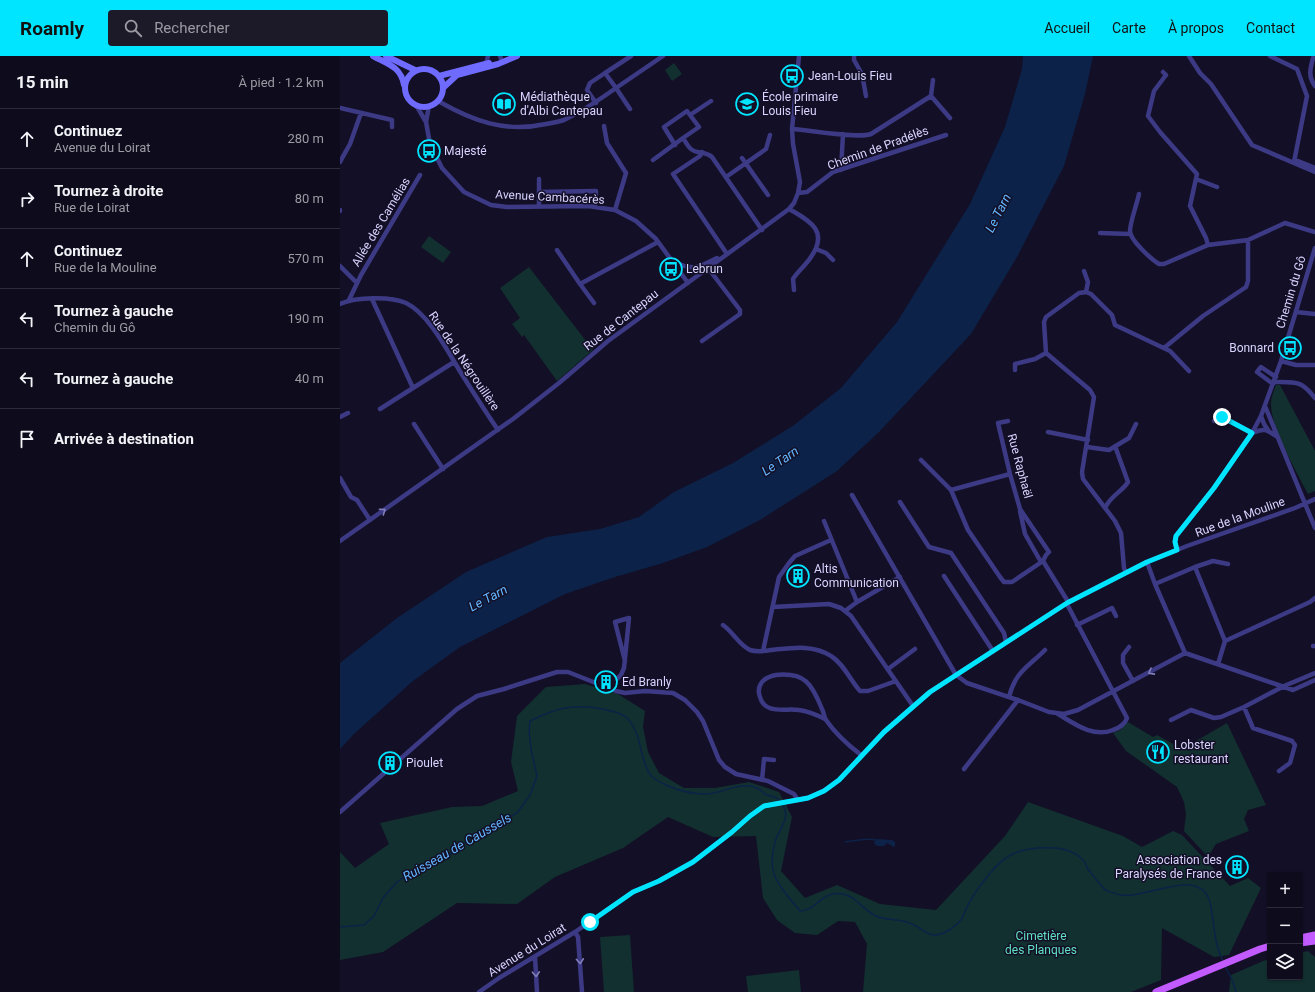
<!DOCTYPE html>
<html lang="fr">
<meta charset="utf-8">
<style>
body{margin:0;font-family:Roboto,sans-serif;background:#1c1929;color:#f1f3f6}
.controls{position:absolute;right:12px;bottom:12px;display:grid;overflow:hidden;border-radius:4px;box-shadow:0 1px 3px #0004}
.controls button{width:36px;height:36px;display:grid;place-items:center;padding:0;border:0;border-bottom:1px solid #2e2b3b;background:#0e0b1c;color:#f1f3f6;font:20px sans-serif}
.stop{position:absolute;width:12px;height:12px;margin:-9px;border:3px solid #00e5ff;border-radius:50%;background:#fff}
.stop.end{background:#00e5ff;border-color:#fff;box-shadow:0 1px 4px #0008}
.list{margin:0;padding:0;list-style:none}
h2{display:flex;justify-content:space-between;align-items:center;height:52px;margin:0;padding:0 16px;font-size:17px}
h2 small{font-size:13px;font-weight:400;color:#9b9ba3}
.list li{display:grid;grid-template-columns:26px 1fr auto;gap:12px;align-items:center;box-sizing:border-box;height:60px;padding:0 16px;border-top:1px solid #2e2b3b}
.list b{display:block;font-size:15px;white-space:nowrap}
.list p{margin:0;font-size:13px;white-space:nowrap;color:#9b9ba3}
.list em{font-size:13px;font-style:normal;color:#9b9ba3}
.icon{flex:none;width:22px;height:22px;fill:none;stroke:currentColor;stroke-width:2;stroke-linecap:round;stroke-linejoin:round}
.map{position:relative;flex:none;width:975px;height:936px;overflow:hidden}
header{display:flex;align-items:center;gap:24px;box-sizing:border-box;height:56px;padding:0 20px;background:#00e5ff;color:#111}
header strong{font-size:19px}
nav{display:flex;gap:22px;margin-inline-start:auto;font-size:14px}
.search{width:280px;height:36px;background:#1c1929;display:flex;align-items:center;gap:10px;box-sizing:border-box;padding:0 14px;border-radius:4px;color:#9b9ba3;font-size:15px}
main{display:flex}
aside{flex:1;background:#0e0b1c}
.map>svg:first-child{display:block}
</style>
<header>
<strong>Roamly</strong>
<div class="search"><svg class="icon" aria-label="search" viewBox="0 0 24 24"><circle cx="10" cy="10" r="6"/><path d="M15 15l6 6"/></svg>Rechercher</div>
<nav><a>Accueil</a><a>Carte</a><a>À propos</a><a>Contact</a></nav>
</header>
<main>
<aside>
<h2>15 min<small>À pied · 1.2 km</small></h2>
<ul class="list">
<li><svg class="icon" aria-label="ahead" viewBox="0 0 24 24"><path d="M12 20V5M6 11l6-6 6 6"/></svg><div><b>Continuez</b><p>Avenue du Loirat</p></div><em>280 m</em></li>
<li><svg class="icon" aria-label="right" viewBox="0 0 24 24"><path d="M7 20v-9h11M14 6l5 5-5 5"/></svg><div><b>Tournez à droite</b><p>Rue de Loirat</p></div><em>80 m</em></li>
<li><svg class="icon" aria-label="ahead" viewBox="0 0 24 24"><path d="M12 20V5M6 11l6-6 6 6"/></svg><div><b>Continuez</b><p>Rue de la Mouline</p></div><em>570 m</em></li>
<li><svg class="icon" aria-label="left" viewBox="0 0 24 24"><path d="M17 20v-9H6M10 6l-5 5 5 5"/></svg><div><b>Tournez à gauche</b><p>Chemin du Gô</p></div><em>190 m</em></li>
<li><svg class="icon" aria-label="left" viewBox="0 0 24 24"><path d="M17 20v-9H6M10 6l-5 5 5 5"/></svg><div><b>Tournez à gauche</b></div><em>40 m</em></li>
<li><svg class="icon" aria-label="arrive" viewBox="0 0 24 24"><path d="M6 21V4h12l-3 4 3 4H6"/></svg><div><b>Arrivée à destination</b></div></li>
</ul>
</aside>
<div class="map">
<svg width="975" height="936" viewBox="0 0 975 936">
<rect width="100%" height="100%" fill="#130f26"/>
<path fill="#12302f" d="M334,7L342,18L332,25L325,14Z
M89,180L111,196L103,207L81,191Z
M189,211L253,294L217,325L184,279L182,281L172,268L180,262L160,232Z
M936,329H940L975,395V435L968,438C957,417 930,370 931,347C931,341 934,335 936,329Z
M245,628L278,638L305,655L303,671L308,696L319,717L344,732H375L409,726L439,736L452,761L441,815L465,842L497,829L540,848L596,854L665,780L688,746L783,780L802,791L833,775L842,779L890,830L908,822L921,832L889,899L874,901L822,872L821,924L791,936H523L527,888L515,866L498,865L477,879L455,877L437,864L423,842L416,780L373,781L328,761L283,792L215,821L177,848L117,847L43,896L0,904V796L15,812L49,788L40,767L112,751L142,750L178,735L171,706L177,660L206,631Z
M788,666L813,681L817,679L842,693L887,667L926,749L908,754L904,763L909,775L876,788L868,801L844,775L846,758L844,746L837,731L786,695L773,677L780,674Z
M290,879L294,936H264L260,881Z
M968,895L975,901V936H889L891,919L923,905L930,903V921H960V897Z
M459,914L461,936H408L406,920Z"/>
<path fill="#0c2248" d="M683,0H753L745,38L724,110L677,201L631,278L539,376L497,415L420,464L367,491L323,507L275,521L225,538L120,591L73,625L15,677L0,693V607L57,562L126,516L207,481L260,473L299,461L334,436L393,407L454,369L501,332L557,266L630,148L665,71L682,13Z
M536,783L552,784L555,786V790L554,791L547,787L544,790H537L534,787Z"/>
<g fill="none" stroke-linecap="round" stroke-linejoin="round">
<path stroke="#0c2248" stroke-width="1.5" d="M442,748C452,762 439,772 435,786C433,794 431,805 433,814C435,827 452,845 460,855C477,855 481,834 503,838C516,840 524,855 536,860C544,864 554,863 562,865C566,865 570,867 574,869C581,872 587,879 595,879C605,878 615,871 621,864C624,859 626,852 629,847C638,831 658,803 675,797C693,790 728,788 742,803C745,805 746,810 748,813C751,817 762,832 766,834C768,836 774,837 777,838C801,846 854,812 868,841C872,848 871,856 873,864C875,879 876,892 883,905
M505,786C511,785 530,782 535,784
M0,871L24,869L34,860L43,842L57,826L80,810L115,796L132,781L177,757L190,739L197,720L191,693L189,675L190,665C214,653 231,648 257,652C267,654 278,655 286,661C302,676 299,700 309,717C311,721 321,727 326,729C339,735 352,738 367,738C384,737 400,725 417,732C421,734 423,737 427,739C432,741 437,740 440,745
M885,910L893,926L896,936"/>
<path stroke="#3d3a85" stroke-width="4.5" d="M160,0L161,3
M514,0V4L522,18L526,40
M849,0L860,17L871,28L912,89L975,116
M930,0L957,13L967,40L954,106
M973,2C970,13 968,21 975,30
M146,8L148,0
M823,16L826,19L814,35L808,60L820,76L857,118L850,150L866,182L868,189
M265,17L291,0
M591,40L610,62
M98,45C133,65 165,77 206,68C212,67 218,66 224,64C243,55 259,44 276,32L265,17L250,27L247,34L256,47
M76,49L86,66L90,88L102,112L124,136L151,149L167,151L248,150L275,154L296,165L316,183L348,227
M0,52L52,64V71
M290,53L276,32L323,0
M350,59L371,45
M86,66L89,50
M264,70L267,87L286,117L275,154
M452,73C470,74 516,83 531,78L591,40L593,24
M335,89L324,71L347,55L359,71L343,82
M362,96L360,100L333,118L387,198
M402,102L428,139
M313,104L343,82C345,85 348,91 351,93C356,98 365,95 372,101L422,174
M0,106L10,88L21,57
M954,106L958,105L975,112
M501,114L503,78
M386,121L426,93L430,79
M199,123V136
M856,123L877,131
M458,137L467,136L493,116L606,79
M799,138C797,148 790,166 790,175C790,184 811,203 819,208H824L868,189L908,184L945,167L975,176
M199,150V136L256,135L255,151
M449,153C470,165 489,175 471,201C466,209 458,215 453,223L454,234
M0,155V154
M760,177L790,178
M476,193L486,197L493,204
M217,194L240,228L318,186
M334,206C355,215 357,212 377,202
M0,210L17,227
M744,215L748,226L746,236
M240,228L254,247
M32,243L73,332L114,306
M9,244L21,219L80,119
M0,248C16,241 50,240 66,247C89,258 108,296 121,317C133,336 145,355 158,374
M956,256L975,258
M362,285L400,258V254L368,212
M824,292L863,260L906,231L908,225V184
M941,305L956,309H975
M675,314V308L695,303L706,297
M934,326C956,326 961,324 975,342
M933,328L917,316L921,311L936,321
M925,350L975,472
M40,353L73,332
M921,360L924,368L928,374
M0,361L8,357
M668,365L658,367L670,418L680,453L709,496L706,499L703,505L727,544L728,550L787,662C785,668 779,672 773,674C753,682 735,668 718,658
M874,365L883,361L912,377C924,372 926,373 936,380
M74,368L103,413
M708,376L748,384
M747,391L769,394L789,382L796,368
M581,404L611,434L628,474L660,521L664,526H672L703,505
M0,422L11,441L17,444L30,464
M611,434L670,418
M512,439L616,619L627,627L678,644L709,656L724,658L738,654L845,597
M560,446L589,491L611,497L664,577L666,586
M765,452C771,439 782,436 788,426L775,390
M680,455L685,478L701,506
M484,465L517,546
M0,485L173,363L219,327L268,285L449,153L454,147L458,137L460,126L453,88L452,73L459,0
M837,494L835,486L836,480L874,432L912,377L921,360L941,305L975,192
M807,506L815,528L845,597L953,634L975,624
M855,511L885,585
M786,517L784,512L781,477L775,465L743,423L742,416L754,341L750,334L706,297L704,266L706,261L739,237L746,236L751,238L772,259L775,269L830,295L849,315
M604,520L653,595
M815,528L855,511L873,505L888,508
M433,551L489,548L501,552L511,560L573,650
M505,555L517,546L560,521
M383,569C393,576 399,589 410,594C416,596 425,595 431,594C451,592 473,588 491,600C504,608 510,624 520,635H528L556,625
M737,569L772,552L776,560
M973,590H975
M789,591L783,599V607L793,625
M423,595L439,521L449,507L455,500L491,484
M878,608L885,585L970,546L975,542
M548,613L575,593
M268,631L281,619L284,612L289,562L275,566L285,605
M669,641C675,616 688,611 705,594
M904,651L913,672L952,685L955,689L950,707L939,715
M485,663C477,659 468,655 459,654C445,652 425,659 420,641C418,636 419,630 422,626C425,622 431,620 436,619C465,616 472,628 482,653C484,657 484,661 486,664C495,677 508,689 521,699
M831,664L851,654L874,662L881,661L904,651L944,630L975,617
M624,713L678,644
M422,724L424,703L434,704
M0,756L117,653L137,640L164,633L217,616H228L276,635L285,637L305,635L333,637L345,644L357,656L363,665L379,704L385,711L396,718L428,725L454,738L458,744
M235,876L238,881L242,936
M195,901L197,936
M139,936L159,922L235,876L293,836L319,825L353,806L392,776L410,760L424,750L468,742L487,733L499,724L544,676L590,636L727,547L807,506L847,490L955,452L975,443"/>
<path stroke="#6f6bff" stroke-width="6" d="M33,0C48,8 61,11 64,29
M46,0L75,14
M65 32a19 19 0 1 1 38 0a19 19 0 1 1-38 0Z
M99,20L149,7
M103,32L117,19L158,8L177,0"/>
<path stroke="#c25bff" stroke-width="7" d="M960,882L975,879
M960,887L975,885
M816,936L920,893L930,890"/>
</g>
<defs><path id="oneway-chevron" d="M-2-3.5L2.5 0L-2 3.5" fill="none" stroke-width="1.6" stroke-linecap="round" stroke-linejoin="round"/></defs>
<g stroke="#837fbc">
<use href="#oneway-chevron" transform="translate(43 455) rotate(-34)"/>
<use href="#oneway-chevron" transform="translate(811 616) rotate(151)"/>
<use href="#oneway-chevron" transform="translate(240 905) rotate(86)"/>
<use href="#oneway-chevron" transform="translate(196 918) rotate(87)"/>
</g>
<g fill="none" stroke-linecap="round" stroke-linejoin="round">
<path stroke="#00e5ff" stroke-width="5" d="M250,866L293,836L319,825L353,806L392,776L410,760L424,750L468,742L484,735L499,724L544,676L590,636L727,547L807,506L837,494L835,486L836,480L874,432L912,377L882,361"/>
</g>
<defs>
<g id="bus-ring" transform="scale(1.15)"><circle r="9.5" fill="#130f26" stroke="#00e5ff" stroke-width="1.5"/><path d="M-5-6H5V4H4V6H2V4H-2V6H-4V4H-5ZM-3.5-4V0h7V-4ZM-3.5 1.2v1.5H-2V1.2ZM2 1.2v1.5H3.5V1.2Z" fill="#00e5ff"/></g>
<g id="library-ring" transform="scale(1.15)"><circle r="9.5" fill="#130f26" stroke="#00e5ff" stroke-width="1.5"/><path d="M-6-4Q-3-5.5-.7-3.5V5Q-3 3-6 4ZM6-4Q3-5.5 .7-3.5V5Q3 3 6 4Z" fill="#00e5ff"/></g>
<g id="school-ring" transform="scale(1.15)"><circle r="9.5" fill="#130f26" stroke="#00e5ff" stroke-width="1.5"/><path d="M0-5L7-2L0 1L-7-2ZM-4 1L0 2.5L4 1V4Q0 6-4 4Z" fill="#00e5ff"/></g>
<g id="building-ring" transform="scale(1.15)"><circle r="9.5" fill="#130f26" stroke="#00e5ff" stroke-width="1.5"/><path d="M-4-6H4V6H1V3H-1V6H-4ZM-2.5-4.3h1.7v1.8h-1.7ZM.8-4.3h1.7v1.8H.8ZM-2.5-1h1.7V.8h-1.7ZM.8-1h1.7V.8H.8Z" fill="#00e5ff"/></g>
<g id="restaurant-ring" transform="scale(1.15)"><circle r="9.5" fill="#130f26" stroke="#00e5ff" stroke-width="1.5"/><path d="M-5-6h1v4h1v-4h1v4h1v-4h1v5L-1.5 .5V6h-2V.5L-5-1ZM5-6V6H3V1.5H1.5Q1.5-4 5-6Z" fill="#00e5ff"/></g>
</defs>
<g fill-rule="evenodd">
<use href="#bus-ring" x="452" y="20"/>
<use href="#library-ring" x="164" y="48"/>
<use href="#school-ring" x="407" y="48"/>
<use href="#bus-ring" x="89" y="95"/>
<use href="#bus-ring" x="331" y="213"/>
<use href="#bus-ring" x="950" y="292"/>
<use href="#building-ring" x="458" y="520"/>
<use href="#building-ring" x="266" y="626"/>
<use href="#restaurant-ring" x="818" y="696"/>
<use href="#building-ring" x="50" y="707"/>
<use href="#building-ring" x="897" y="811"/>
</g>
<g text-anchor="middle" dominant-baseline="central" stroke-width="3" stroke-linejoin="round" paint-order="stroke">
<g font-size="12" fill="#d9d4ff" stroke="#130f26" text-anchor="start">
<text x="468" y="20">Jean-Louis Fieu</text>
<text x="180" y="41">Médiathèque<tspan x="180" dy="14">d'Albi Cantepau</tspan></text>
<text x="422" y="41">École primaire<tspan x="422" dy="14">Louis Fieu</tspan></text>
<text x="104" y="95">Majesté</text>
<text x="346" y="213">Lebrun</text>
<text x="934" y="292" text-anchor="end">Bonnard</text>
<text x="474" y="513">Altis<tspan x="474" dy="14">Communication</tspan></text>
<text x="282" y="626">Ed Branly</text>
<text x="834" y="689">Lobster<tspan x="834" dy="14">restaurant</tspan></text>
<text x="66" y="707">Pioulet</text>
<text x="882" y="804" text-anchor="end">Association des<tspan x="882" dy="14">Paralysés de France</tspan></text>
</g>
<g font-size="12" fill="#d9d4ff" stroke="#130f26">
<text transform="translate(538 92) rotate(-20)">Chemin de Pradélès</text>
<text transform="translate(210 141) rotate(3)">Avenue Cambacérès</text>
<text transform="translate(41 166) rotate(-59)">Allée des Camélias</text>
<text transform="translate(951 236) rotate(-73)">Chemin du Gô</text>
<text transform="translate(281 264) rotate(-38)">Rue de Cantepau</text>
<text transform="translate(124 305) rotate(56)">Rue de la Négrouillère</text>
<text transform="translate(680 410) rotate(75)">Rue Raphaël</text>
<text transform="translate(900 461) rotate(-20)">Rue de la Mouline</text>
<text transform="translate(187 894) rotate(-32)">Avenue du Loirat</text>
</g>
<g font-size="12" fill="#5fe0c0" stroke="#130f26">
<text x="701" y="880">Cimetière<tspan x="701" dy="14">des Planques</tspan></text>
</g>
<g font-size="13" font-style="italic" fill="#62b6ff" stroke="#130f26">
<text transform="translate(658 157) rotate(-63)">Le Tarn</text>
<text transform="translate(440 405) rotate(-34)">Le Tarn</text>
<text transform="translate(148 542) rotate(-28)">Le Tarn</text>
<text transform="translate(117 791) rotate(-30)">Ruisseau de Caussels</text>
</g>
</g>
</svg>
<div class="controls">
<button>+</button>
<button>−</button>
<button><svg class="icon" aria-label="layers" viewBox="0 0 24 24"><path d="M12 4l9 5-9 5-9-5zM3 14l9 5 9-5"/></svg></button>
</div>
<div class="stop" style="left:250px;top:866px"></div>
<div class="stop end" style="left:882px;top:361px"></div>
</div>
</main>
